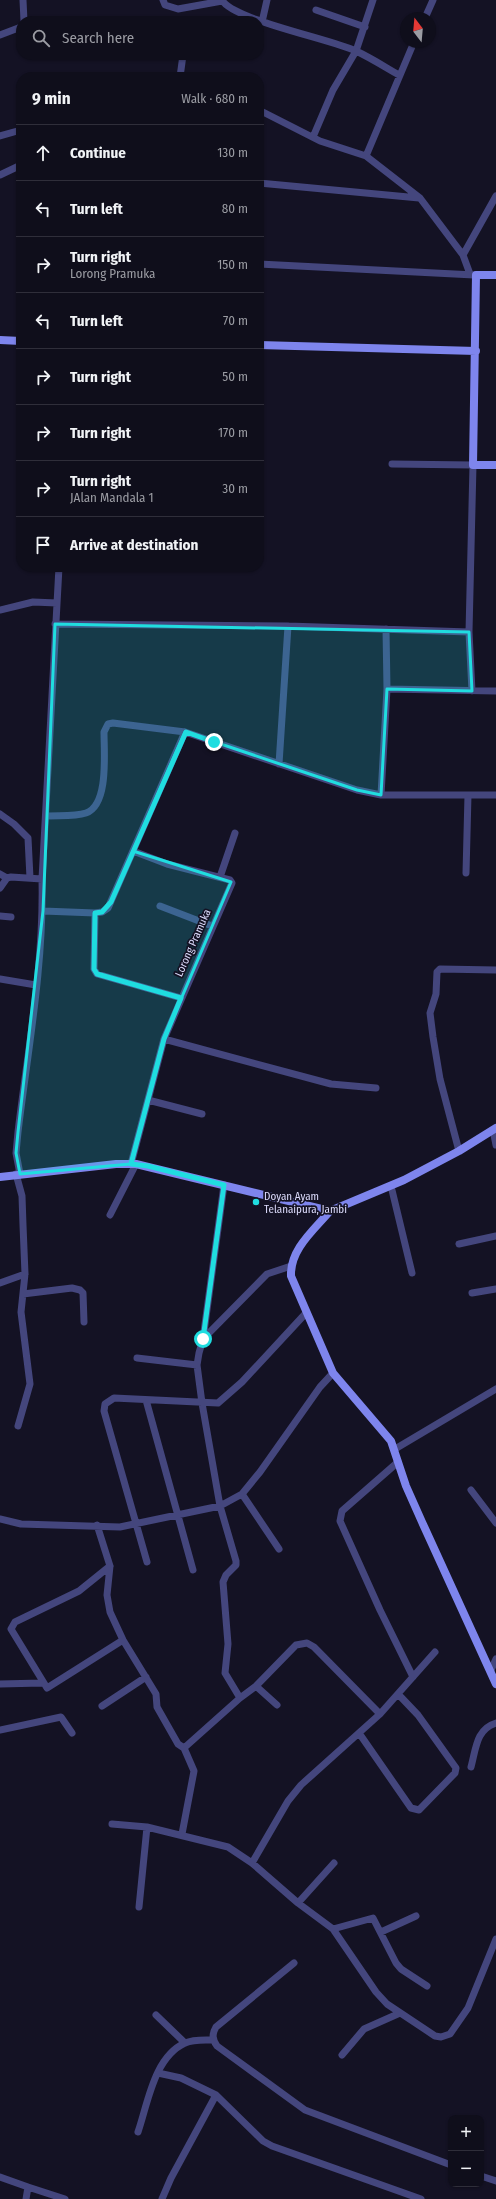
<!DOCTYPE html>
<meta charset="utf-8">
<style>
body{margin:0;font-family:"Fira Sans Condensed",sans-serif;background:#1d1c28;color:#f1f3f6}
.controls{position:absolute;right:12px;bottom:12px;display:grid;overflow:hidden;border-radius:8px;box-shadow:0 1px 3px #0004}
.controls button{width:36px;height:36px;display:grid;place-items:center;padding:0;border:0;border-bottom:1px solid #2f2e3a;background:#0f0e1b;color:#f1f3f6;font:20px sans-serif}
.compass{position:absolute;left:400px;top:12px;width:36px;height:36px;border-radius:50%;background:#0f0e1b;box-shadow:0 1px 3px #0004;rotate:344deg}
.stop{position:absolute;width:12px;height:12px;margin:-9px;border:3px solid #20dde0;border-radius:50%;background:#fff}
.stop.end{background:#20dde0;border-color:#fff;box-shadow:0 1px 4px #0008}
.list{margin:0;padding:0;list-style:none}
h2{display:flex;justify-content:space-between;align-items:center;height:52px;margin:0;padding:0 16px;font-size:17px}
h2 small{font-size:13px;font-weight:400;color:#9b9ca3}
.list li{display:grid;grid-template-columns:26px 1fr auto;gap:12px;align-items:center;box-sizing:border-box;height:56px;padding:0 16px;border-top:1px solid #2f2e3a}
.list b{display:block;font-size:15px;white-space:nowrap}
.list p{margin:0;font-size:13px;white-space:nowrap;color:#9b9ca3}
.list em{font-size:13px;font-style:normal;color:#9b9ca3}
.icon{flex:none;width:22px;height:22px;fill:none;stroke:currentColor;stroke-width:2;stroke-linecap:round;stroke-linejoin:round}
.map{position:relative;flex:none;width:496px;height:2199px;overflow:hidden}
.search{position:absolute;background:#0f0e1b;box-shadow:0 1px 3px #0004;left:16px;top:16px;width:248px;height:44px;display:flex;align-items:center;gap:10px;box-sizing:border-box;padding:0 14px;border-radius:16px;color:#9b9ca3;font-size:15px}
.panel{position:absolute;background:#0f0e1b;box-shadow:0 1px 3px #0004;left:16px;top:72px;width:248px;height:500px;border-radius:16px}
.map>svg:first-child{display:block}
</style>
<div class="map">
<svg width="496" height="2199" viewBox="0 0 496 2199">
<rect width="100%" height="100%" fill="#141224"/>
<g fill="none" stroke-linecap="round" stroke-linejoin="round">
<path stroke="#44467d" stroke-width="7" d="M23,0L24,21
M163,0L165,5L178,9L222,1
M222,0C233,20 331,39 356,51C371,58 385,67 399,75
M316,10L365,27
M425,18L433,0
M262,22L267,0
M0,35L21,27
M414,42L366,156L420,198L463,255L470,274
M180,77L183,55
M259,110L320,141L366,156
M0,136L21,130
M313,137L333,90L356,51L373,0
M0,175L21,165
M259,183L419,198
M463,255L496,196
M259,264L474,275
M0,610L33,602L57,603
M55,624L288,626L469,632L473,465L392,464
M469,632L472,691
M387,689L496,691
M279,764L288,626
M381,795L387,689L386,629
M0,814L14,824L28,838L30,878
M46,816C58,815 74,817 86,813C109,805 104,753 104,732L108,724L113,723L185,732L357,790L381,795H496
M466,873L468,795
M0,874L7,878
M220,877L235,833
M0,888L7,878L11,877L42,879
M160,906L212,926
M43,911L95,913L102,912L108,908L185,732
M95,913L94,969L97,974L181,998
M0,916L11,917
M0,979L36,985
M164,1039L331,1084L376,1088
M148,1100L202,1114
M493,1130L496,1145
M459,1151L440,1079L433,1037L430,1013L436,994L437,972L440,969L496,970
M131,1164L164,1039L232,883L230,880L167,864L133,851
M16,1174L22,1196L23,1225L25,1274L21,1312L30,1384L18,1426
M20,1174L16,1153L18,1132C28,1049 44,964 42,879L59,567
M391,1186L412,1273
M110,1215L136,1164
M459,1244L496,1236
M0,1283L25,1274
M472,1293L496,1289
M23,1294L72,1288L80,1290L83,1293L84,1322
M203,1339L224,1185
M137,1358L197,1365
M146,1400L193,1570
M395,1449L496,1389
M398,1462L342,1511L340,1521L380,1610L413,1677
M471,1490L496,1523
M242,1494L279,1549
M0,1519L21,1524L120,1527L220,1506L242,1494L260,1472L320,1387L333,1373
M97,1525L110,1566L107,1595L110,1612L123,1640L156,1694L157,1707L178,1744L184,1748
M147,1562L104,1411L105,1404L114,1398L218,1403L242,1382L306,1313
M110,1566L79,1591L15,1622L11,1629L47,1688L123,1640
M491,1670L496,1659
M0,1684L42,1683
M256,1686L277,1705
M240,1698L225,1673L228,1644L223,1582L226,1575L236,1565V1561L220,1506L202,1403L197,1365L199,1353L203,1339L267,1274L291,1266
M102,1706L146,1677
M0,1730L61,1717L72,1733
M359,1733L411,1808L419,1810L455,1773L456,1768L418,1715L398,1694
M471,1767C476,1749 476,1729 496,1723
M112,1824L147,1827L228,1847L252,1863L298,1903L333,1929L376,1992L387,2004L435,2036L441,2037L450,2034L468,2008L496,1939
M182,1834L194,1771L184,1748L240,1698L256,1686L296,1645L307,1643L314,1647L380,1714
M252,1863L288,1801L301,1785L380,1714L435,1652
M298,1903L334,1863
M139,1907L147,1827
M333,1929L373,1918L396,1963L401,1969L427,1986
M381,1932L416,1916
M294,1963L216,2027C212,2034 212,2039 217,2046L305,2110L451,2165
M156,2015L185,2043
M342,2055L364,2029L400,2013
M158,2073L181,2078L216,2095L263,2141L272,2146L421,2199
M138,2132C148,2103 154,2057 185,2043C194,2039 204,2040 213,2040
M481,2176L496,2181
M0,2177L28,2187L26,2199
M28,2187L65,2199
M162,2199L171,2178L216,2095"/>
<path stroke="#7e85ed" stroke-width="8" d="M496,275H476L473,465H496
M0,340L21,341
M259,345L476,351
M0,1177L116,1164H136L330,1211L404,1180L459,1151L496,1128
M330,1211C314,1230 290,1249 291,1276L333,1373L391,1441L406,1486L422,1522L496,1684"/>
</g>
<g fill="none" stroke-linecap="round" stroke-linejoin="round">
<path stroke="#20dde0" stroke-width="5" d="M203,1339L224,1185L148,1166L131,1164L164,1039L181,998L97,974L94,969L95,913L102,912L111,902L186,732L214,742"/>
</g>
<path fill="#20dde0" fill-opacity="0.2" stroke="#20dde0" stroke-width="3" stroke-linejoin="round" d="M55,624L469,632L472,691L387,689L381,795L357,790L185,732L133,851L231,882L164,1039L131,1164L20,1174L16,1153L18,1132L43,911Z"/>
<circle fill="#20dde0" stroke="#141224" stroke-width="1.5" cx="256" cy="1202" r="4"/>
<g text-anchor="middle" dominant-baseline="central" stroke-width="3.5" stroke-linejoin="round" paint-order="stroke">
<g font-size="11" fill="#dbdafa" stroke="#141224">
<text transform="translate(193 943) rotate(-66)">Lorong Pramuka</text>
</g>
<g font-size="11" fill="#dbdafa" stroke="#141224" text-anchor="start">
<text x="264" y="1196">Doyan Ayam<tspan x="264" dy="13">Telanaipura, Jambi</tspan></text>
</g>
</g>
</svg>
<div class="controls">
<button>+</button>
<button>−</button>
</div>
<svg class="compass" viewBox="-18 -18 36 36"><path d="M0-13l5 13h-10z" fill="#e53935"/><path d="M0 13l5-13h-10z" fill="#9b9ca3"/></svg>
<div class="stop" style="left:203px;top:1339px"></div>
<div class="stop end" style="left:214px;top:742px"></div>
<div class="search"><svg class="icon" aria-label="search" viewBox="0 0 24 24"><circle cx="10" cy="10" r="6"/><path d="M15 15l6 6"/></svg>Search here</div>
<section class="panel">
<h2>9 min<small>Walk · 680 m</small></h2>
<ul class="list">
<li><svg class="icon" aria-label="ahead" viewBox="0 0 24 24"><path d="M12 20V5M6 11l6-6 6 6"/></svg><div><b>Continue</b></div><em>130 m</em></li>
<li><svg class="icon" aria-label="left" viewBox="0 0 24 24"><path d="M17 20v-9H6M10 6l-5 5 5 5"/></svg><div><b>Turn left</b></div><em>80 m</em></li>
<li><svg class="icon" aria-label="right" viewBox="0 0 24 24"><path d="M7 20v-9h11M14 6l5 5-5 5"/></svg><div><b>Turn right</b><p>Lorong Pramuka</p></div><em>150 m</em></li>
<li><svg class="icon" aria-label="left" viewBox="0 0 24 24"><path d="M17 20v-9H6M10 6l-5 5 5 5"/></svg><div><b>Turn left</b></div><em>70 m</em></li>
<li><svg class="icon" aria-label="right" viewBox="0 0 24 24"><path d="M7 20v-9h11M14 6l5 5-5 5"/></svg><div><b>Turn right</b></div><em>50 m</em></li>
<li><svg class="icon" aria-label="right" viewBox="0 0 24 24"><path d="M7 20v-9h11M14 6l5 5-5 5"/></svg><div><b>Turn right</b></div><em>170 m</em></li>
<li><svg class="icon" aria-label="right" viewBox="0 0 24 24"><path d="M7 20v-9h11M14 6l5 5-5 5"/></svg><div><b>Turn right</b><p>JAlan Mandala 1</p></div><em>30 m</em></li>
<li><svg class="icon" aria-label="arrive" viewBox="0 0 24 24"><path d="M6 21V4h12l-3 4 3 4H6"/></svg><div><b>Arrive at destination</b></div></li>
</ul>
</section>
</div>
